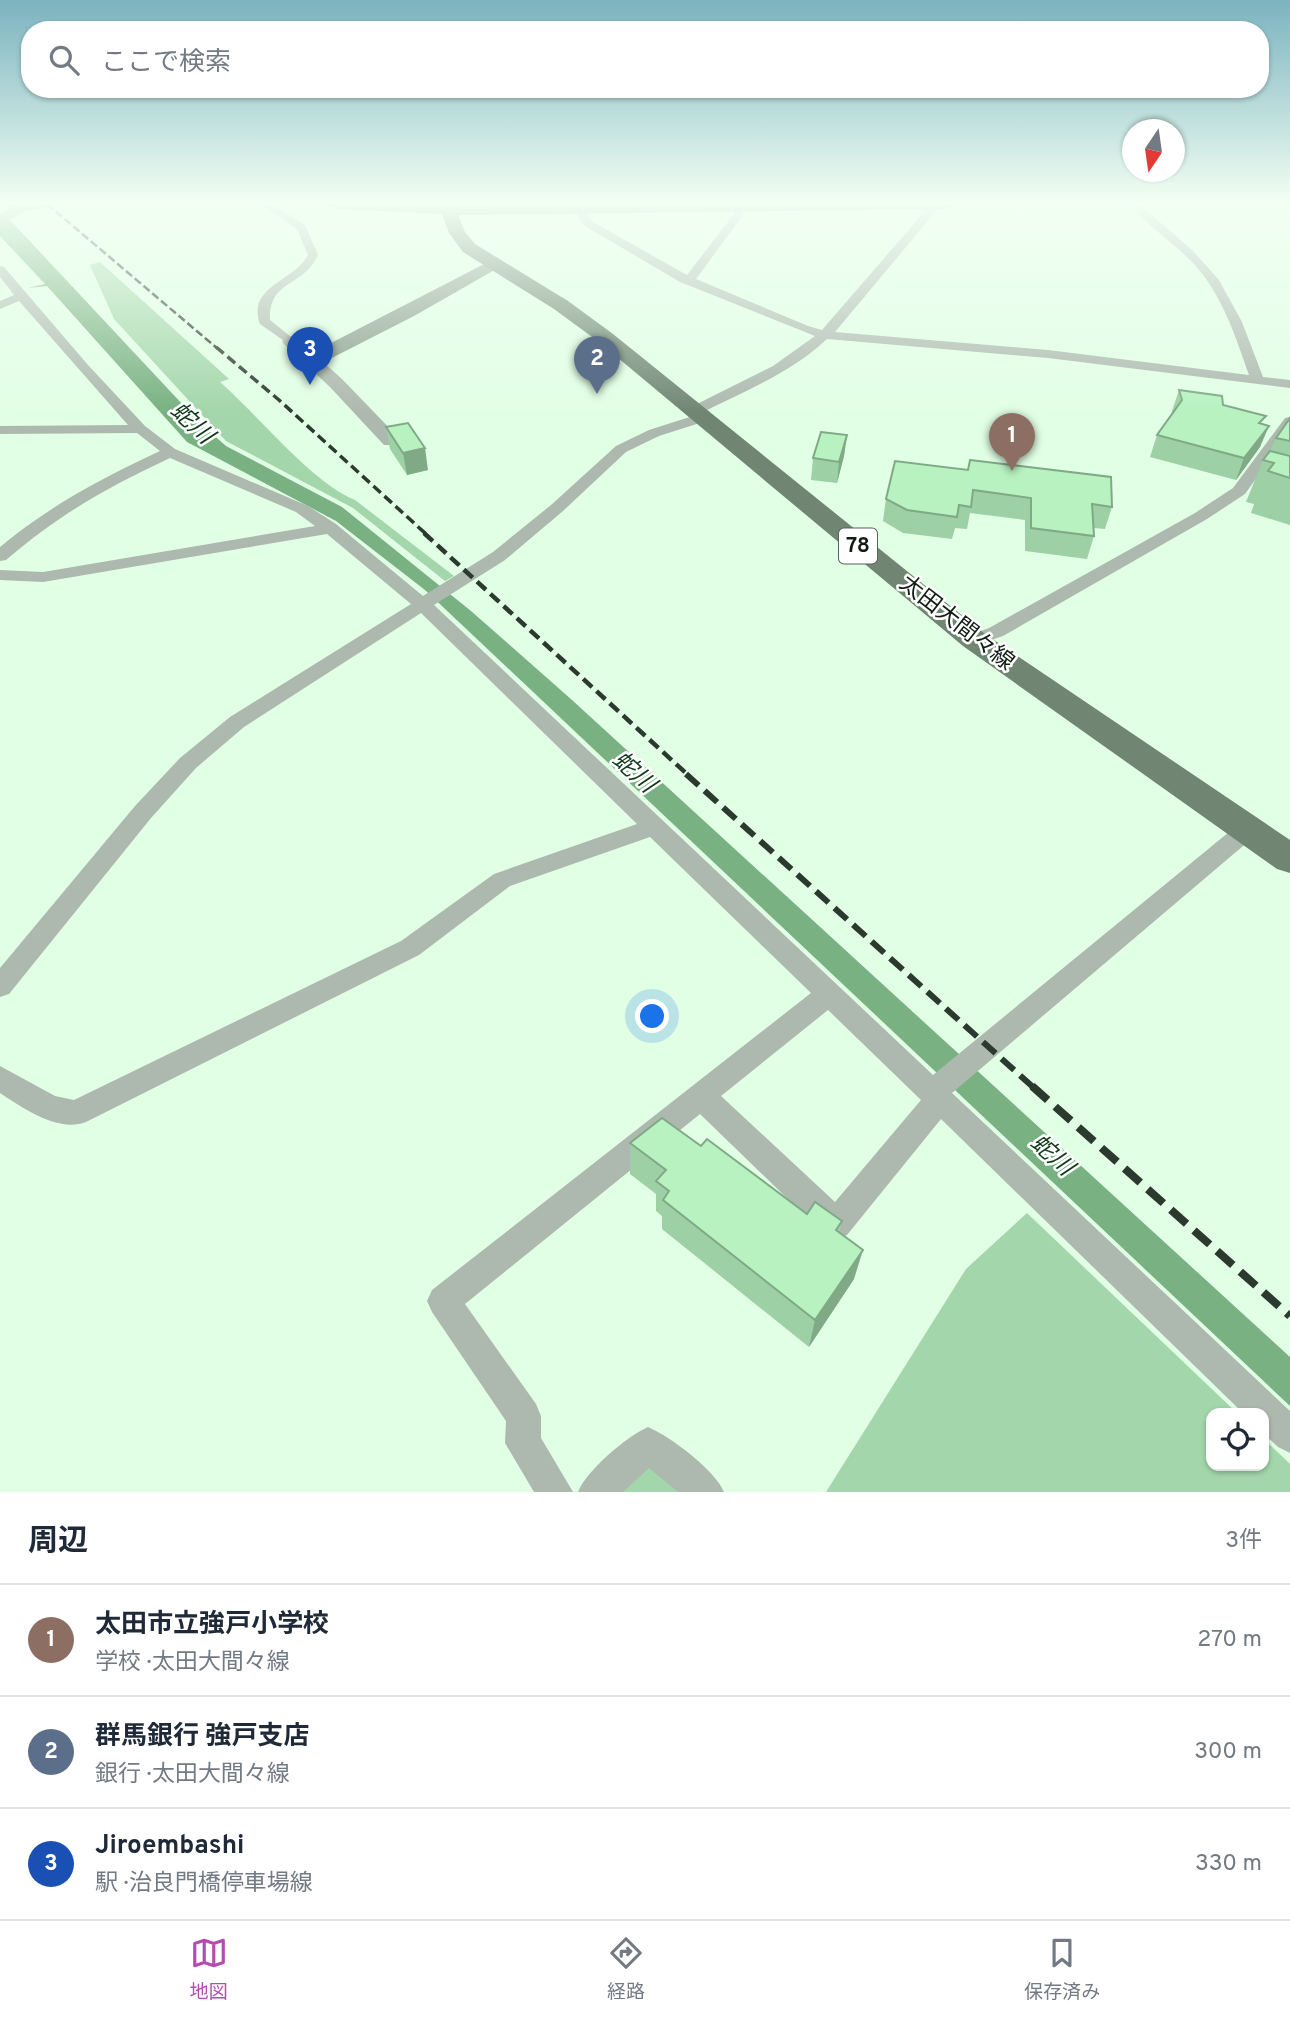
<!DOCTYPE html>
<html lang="ja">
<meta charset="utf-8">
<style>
body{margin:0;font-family:Overpass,"Noto Sans JP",sans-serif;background:#f6f6f7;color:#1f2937}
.controls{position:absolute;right:21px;bottom:21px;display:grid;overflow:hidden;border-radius:14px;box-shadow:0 2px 5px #0004}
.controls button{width:63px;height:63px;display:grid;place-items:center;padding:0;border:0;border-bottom:2px solid #e0e1e3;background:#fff;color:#1f2937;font:35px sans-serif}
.compass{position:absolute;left:1122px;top:119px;width:63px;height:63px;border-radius:50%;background:#fff;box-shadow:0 2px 5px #0004;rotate:193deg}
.you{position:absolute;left:653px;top:1017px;width:24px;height:24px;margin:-18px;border:5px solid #fff;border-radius:50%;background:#1a73e8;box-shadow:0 0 0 10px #1a73e833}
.badge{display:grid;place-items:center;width:46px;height:46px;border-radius:50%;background:#b44db1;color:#fff;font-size:23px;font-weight:700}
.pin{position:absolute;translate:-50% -58px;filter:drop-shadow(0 2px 4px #0008)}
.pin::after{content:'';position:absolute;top:37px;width:24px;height:21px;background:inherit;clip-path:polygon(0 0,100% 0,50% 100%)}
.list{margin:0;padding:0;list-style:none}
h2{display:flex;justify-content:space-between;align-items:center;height:91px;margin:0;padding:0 28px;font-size:30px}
h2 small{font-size:23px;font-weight:400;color:#747a83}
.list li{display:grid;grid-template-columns:46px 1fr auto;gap:21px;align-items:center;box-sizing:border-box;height:112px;padding:0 28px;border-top:2px solid #e0e1e3}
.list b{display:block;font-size:26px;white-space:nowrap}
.list p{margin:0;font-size:23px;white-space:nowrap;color:#747a83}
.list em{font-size:23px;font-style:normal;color:#747a83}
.icon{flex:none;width:38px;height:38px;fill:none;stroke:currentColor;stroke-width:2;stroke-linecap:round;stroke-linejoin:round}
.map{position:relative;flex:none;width:1290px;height:1492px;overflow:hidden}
.search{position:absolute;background:#fff;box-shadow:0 2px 5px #0004;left:21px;right:21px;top:21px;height:77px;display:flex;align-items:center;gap:18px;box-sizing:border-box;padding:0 24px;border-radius:28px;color:#747a83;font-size:26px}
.sheet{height:427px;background:#fff}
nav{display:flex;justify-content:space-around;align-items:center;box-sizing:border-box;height:98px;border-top:2px solid #e0e1e3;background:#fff;font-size:19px;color:#747a83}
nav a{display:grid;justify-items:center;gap:4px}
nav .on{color:#b44db1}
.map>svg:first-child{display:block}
</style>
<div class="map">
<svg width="1290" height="1492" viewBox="0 0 1290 1492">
<rect width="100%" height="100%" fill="#e1ffe5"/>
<path fill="#a3d6aa" d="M100,262L229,379L220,382C258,415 311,482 355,500L454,576L445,581L353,508L226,441L114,319L90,265Z
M1027,1213L1237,1413H1211V1466H1264V1439L1290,1464V1492H826L966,1269Z
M647,1458L690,1492H613Z"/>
<path fill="#79b182" d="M2,204H64L26,211L10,220L199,422L226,446L342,507L471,611L572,700L1290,1357V1406L425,590L336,521L187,442L47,286L28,288L45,284L0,236V214L11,207Z"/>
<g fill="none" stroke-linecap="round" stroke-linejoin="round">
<path fill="#adb9ae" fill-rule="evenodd" d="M260,204H272L305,225L318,255C303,288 269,279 270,320L296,341L290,345L260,324C246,286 295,281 308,255L297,229Z
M733,204H743V215L696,279L808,326L822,330L931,204H942L835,332L1048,350L1249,375C1235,335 1222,294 1193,263C1173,242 1148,226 1128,204H1139L1193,251L1219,280L1242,322L1263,377L1290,380V388L1048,358L827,339C791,373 743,392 699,414H689V408L773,366L815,336L680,282L585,226L579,219L576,208L585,206L593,222L687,275L733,215Z
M0,266L4,267L88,365L145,426L175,449L308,506L336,524L423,596L493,552L551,505L616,446L649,430L696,415H706V421L659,436L626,452L563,511L505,560L434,605L933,1075L1240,823L1248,821L1256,823L1259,829L1256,835L952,1093L1290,1411V1453L1278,1447L1264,1434V1413H1243L941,1119L847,1235L836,1239L825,1235L700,1114L465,1304L536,1404L541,1416V1438L573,1492H534L505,1443L506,1421L432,1312L427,1301L432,1290L811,993L650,837L510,886L419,955L86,1122C58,1133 23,1108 0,1093V1066L55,1096L74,1100L401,941L494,874L637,824L421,613L244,727L196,768L151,818L9,994L0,997V968L135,806L180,758L230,717L411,604L327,534L43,582L0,580V570L43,572L315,526L296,512L170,458C106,488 60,514 6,560L0,561V547C51,505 100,479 160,451L137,433L0,434V426L128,425L19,301L0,309V301L14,295L0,277ZM828,1010L921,1100L835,1202L721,1096Z
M1290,417V431L1245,494L1207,519L1003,636L974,646L967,644L965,640L967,636L989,628L1195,513L1233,488L1285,418Z
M648,1427C671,1437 715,1470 724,1492H678L649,1468L623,1492H578C587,1470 626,1437 648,1427Z"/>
<path fill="#adb9ae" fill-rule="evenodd" d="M290,336L296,338L342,379L398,437L400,441L398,445H384L330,387L284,344L282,341Z"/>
<path fill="#899b8b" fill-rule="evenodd" d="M492,260L500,265L498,268L414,316L318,365L311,367L302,361L304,357Z"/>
<path fill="#708673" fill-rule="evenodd" d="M326,204H955L947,209L458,215L465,232L475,244L568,301L613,334L985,634L1290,840V873L1277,869L963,646L599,342L554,309L463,252L449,233L442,214L334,209Z"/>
<path stroke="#2c392e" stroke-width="2.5" stroke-dasharray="8 3.5" stroke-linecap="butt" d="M47,204L218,349"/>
<path stroke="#2c392e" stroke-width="3.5" stroke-dasharray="10 5" stroke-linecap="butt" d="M216,347L279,400L426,534"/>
<path stroke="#2c392e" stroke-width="4.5" stroke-dasharray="12 6" stroke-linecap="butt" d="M424,533L688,775"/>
<path stroke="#2c392e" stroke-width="6" stroke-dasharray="17 8" stroke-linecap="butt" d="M686,774L1034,1088"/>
<path stroke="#2c392e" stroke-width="8" stroke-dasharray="21 10" stroke-linecap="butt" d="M1032,1086L1290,1316"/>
</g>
<path fill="#9dd0a5" d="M1179,390L1263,424L1260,447L1236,480L1150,457L1157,435L1173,413L1172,411Z
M1290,418V525L1251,513L1254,504L1246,502L1263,460L1270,451L1276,438Z
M386,427L428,470L407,475L390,449Z
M847,435L844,456L837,483L811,480L813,458Z
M970,460L1112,507L1105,529L1094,528V536L1087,559L1025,551V520L970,513L967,529L955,528L952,539L903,533L883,521L886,499L968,470Z
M630,1143L701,1146L807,1214L842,1221L839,1233L854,1279L809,1347L662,1229V1216L656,1211V1194L630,1174Z"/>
<path fill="#80a986" d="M1269,426L1260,447L1236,480L1244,458Z
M847,435L844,456L837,483L839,462Z
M425,448L428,470L407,475L403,453Z
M863,1250L854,1279L809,1347L815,1320Z"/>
<path fill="#b7f2c0" stroke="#80a986" stroke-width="2" d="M1179,390L1222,396L1223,405L1266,416L1259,423L1269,426L1244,458L1157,435L1182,400Z
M1290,418V441L1276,438Z
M408,423L425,448L403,453L386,427Z
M821,432L847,435L839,462L813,458Z
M1270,451L1290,456V478L1268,471L1274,463L1263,460Z
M970,460L1111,477L1112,507L1092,504L1094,536L1031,528V498L973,490L971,507L959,505L957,517L907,510L886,499L895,461L968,470Z
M662,1118L701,1146L707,1139L807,1214L815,1202L842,1221L836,1230L863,1250L815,1320L663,1200L669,1191L656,1181L666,1170L630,1143Z"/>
<linearGradient id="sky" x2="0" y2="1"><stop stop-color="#7bb3bf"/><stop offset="0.49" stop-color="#f2fff3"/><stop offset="1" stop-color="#f2fff3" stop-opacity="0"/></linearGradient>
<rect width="1290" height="413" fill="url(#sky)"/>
<g text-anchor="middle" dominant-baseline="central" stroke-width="5" stroke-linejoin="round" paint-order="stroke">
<rect fill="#fff" stroke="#59615a" stroke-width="2" x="839" y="528.5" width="38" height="35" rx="5"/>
<g font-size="21" font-weight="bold" fill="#121d14">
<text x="858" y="546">78</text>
</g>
<g font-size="23" fill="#121d14" stroke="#fff">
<text transform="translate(956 624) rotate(38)">太田大間々線</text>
</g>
<g font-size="24" font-style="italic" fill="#103b1b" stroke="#fff">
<text transform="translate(191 424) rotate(43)">蛇川</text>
<text transform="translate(633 773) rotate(42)">蛇川</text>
<text transform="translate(1051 1156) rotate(42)">蛇川</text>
</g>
</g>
</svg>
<div class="controls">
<button><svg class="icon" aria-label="locate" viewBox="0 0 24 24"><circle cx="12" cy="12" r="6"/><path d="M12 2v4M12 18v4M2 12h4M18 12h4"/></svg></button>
</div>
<svg class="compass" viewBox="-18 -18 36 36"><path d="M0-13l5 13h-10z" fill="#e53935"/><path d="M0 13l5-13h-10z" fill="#747a83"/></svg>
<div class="you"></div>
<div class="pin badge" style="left:1012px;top:471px;background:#8d6e63">1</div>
<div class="pin badge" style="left:597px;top:394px;background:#5c6f8a">2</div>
<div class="pin badge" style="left:310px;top:385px;background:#1a4fb4">3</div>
<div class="search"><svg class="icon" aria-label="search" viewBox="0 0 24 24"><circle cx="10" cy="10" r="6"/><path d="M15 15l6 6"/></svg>ここで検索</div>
</div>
<section class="sheet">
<h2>周辺<small>3件</small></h2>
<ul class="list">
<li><span class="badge" style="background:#8d6e63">1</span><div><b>太田市立強戸小学校</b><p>学校 · 太田大間々線</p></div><em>270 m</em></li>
<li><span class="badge" style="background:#5c6f8a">2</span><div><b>群馬銀行 強戸支店</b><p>銀行 · 太田大間々線</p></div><em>300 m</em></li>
<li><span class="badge" style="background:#1a4fb4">3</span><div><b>Jiroembashi</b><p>駅 · 治良門橋停車場線</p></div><em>330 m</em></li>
</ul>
</section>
<nav>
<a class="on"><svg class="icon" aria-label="map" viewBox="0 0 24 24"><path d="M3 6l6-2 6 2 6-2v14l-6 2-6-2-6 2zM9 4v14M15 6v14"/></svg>地図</a>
<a><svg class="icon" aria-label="directions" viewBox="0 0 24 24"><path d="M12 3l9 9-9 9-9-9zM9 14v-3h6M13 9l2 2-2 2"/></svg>経路</a>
<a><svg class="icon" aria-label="saved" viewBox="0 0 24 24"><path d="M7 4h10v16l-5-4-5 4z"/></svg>保存済み</a>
</nav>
